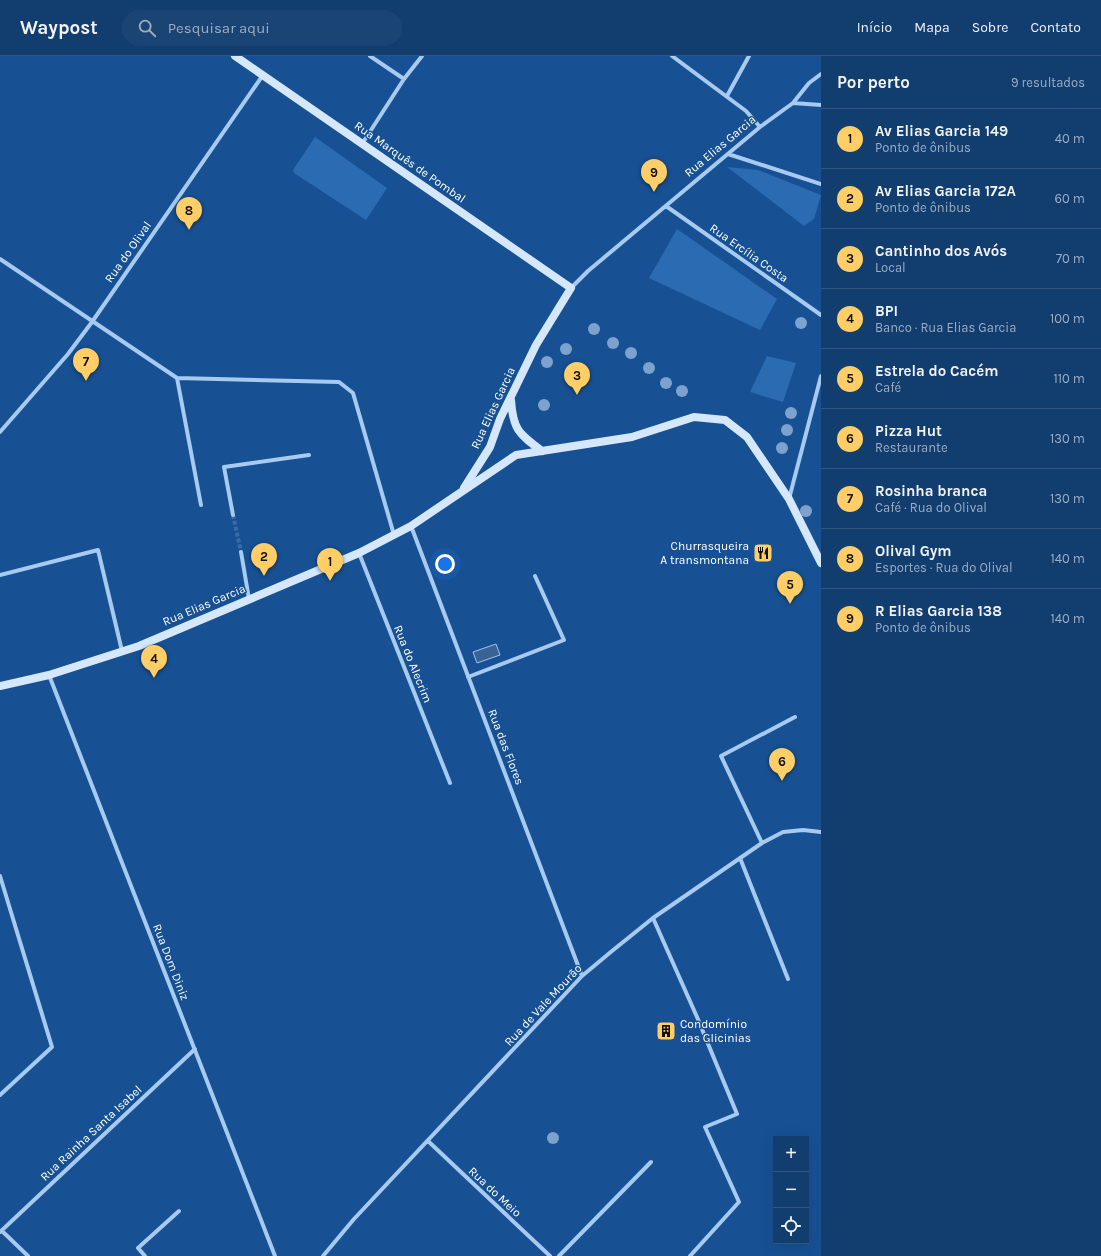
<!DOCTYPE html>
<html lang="pt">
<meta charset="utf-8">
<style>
body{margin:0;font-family:Karla,sans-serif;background:#1a4474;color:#f1f3f6}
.controls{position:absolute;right:12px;bottom:12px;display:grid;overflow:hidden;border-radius:0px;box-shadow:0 4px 16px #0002}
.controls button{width:36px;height:36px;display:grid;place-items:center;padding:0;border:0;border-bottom:1px solid #305682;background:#113d6f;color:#f1f3f6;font:20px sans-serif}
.you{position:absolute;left:445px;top:508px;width:14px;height:14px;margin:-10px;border:3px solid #fff;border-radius:50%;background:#1a73e8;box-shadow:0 0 0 6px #1a73e833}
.badge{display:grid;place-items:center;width:26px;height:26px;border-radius:50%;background:#ffce66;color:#111;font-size:13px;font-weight:700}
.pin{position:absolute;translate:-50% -33px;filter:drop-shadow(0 1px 2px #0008)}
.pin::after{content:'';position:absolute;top:21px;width:14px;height:12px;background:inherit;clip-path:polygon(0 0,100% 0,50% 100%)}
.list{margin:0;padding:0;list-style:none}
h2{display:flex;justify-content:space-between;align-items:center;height:52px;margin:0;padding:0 16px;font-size:17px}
h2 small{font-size:13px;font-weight:400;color:#9caec3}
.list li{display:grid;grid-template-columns:26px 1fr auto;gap:12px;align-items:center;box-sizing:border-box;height:60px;padding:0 16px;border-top:1px solid #305682}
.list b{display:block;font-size:15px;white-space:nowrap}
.list p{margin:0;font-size:13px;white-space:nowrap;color:#9caec3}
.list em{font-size:13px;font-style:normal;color:#9caec3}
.icon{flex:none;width:22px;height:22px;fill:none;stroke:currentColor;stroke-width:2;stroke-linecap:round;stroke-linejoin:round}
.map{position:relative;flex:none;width:821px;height:1200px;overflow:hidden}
header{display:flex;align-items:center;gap:24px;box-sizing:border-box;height:56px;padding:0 20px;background:#113d6f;border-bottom:1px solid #305682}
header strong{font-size:19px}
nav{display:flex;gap:22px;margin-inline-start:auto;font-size:14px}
.search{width:280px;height:36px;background:#1a4474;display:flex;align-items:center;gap:10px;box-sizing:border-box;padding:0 14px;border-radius:22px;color:#9caec3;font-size:15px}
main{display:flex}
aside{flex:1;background:#113d6f}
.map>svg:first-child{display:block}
</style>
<header>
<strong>Waypost</strong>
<div class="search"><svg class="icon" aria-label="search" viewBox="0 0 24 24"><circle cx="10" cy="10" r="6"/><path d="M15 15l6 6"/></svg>Pesquisar aqui</div>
<nav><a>Início</a><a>Mapa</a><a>Sobre</a><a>Contato</a></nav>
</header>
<main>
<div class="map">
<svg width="821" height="1200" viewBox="0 0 821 1200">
<rect width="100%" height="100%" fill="#175194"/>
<path fill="#2a6bb2" d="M315,81L387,132L366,164L294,117L293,114Z
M727,111L758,114L821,139L814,163L804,170Z
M677,173L777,243L760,274L649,222Z
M767,300L796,307L783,346L750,336Z"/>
<path fill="#3a6394" stroke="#99c6f3" d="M496,588L500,599L477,607L473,596Z"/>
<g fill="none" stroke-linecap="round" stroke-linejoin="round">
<path stroke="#3a6ba4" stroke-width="4" stroke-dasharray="4 2" stroke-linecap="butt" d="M233,459L241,496"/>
<path stroke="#a7caf1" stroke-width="4" d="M370,0L404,23
M672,0L746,55L760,71
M727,40L749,0
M793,47L821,49
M362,88L404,23L422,0
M728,98L821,128
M666,150L821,259
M0,203L177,322L339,326L353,337L394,479
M571,232L588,215L760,71L793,47L809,27L821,18
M177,322L201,449
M0,376L68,298L92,266L263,19
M789,443L821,320
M233,459L224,411L309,399
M411,470L582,920
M241,496L249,543
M359,497L450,727
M0,519L98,494L122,595
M49,619L275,1200
M468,621L564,584L535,520
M762,787L721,700L795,661
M740,802L788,923
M0,820L52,991L0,1039
M653,862L697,961L737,1058L705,1071L739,1146L690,1200
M428,1085L550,1200
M2,1175L28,1200
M0,1176L195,993
M145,1200L138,1192L179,1155
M323,1200L354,1163L582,920L612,895L653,862L762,787L783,776L803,774L821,776
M559,1200L651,1106"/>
<path stroke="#d5e7fb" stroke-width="8" d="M235,0L571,232L536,289L500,363L490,391L464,432
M511,344C513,374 519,378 542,395
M0,630L49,619L139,590L359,497L411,470L516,399L632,381L694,361L725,364L747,381L789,443L821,507"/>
</g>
<g fill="#7ca2cd">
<circle cx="801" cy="267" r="6"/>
<circle cx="594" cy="273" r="6"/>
<circle cx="613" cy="287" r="6"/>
<circle cx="566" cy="293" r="6"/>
<circle cx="631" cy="297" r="6"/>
<circle cx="547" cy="306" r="6"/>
<circle cx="649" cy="312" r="6"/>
<circle cx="666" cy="327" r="6"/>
<circle cx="682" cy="335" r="6"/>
<circle cx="544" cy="349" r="6"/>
<circle cx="791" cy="357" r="6"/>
<circle cx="787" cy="374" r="6"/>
<circle cx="782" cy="392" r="6"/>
<circle cx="806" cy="455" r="6"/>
<circle cx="553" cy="1082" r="6"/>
</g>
<defs>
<g id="restaurant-square" transform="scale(1)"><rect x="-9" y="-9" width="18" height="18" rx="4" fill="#ffce66" stroke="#175194"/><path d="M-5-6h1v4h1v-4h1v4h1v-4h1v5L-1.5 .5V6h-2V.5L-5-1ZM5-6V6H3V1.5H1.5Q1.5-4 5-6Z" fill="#111"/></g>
<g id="building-square" transform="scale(1)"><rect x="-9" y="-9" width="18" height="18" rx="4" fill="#ffce66" stroke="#175194"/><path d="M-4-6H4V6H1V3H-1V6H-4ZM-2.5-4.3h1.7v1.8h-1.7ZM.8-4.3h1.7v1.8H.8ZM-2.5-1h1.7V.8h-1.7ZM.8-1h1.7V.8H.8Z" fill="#111"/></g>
</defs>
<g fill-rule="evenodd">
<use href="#restaurant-square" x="763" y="497"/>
<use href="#building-square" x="666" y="975"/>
</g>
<g text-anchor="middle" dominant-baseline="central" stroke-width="3" stroke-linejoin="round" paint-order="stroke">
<g font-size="12" fill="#fff" stroke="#175194">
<text transform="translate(720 90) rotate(-40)">Rua Elias Garcia</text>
<text transform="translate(410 106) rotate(35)">Rua Marquês de Pombal</text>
<text transform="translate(128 196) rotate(-55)">Rua do Olival</text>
<text transform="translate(749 197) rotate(35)">Rua Ercília Costa</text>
<text transform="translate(493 352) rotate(-65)">Rua Elias Garcia</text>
<text transform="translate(204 549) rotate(-23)">Rua Elias Garcia</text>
<text transform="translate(413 608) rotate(68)">Rua do Alecrim</text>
<text transform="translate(506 691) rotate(69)">Rua das Flores</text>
<text transform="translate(171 906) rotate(69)">Rua Dom Diniz</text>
<text transform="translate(543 949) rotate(-47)">Rua de Vale Mourão</text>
<text transform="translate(91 1077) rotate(-43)">Rua Rainha Santa Isabel</text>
<text transform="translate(495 1136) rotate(43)">Rua do Meio</text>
</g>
<g font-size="12" fill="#fff" stroke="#175194" text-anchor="end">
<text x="749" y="490">Churrasqueira<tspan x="749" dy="14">A transmontana</tspan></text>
<text x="680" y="968" text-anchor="start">Condomínio<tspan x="680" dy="14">das Glicinias</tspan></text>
</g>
</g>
</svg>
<div class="controls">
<button>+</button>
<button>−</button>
<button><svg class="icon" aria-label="locate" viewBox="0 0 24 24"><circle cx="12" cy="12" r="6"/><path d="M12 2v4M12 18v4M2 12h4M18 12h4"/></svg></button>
</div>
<div class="you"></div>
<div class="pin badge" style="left:330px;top:525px">1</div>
<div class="pin badge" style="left:264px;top:520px">2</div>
<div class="pin badge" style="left:577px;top:339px">3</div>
<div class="pin badge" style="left:154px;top:622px">4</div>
<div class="pin badge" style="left:790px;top:548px">5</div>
<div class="pin badge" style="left:782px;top:725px">6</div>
<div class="pin badge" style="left:86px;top:325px">7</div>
<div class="pin badge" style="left:189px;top:174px">8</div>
<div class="pin badge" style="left:654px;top:136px">9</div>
</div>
<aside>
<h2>Por perto<small>9 resultados</small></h2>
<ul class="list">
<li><span class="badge">1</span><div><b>Av Elias Garcia 149</b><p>Ponto de ônibus</p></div><em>40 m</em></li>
<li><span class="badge">2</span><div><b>Av Elias Garcia 172A</b><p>Ponto de ônibus</p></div><em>60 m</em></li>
<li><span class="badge">3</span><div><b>Cantinho dos Avós</b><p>Local</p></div><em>70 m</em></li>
<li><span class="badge">4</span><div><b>BPI</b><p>Banco · Rua Elias Garcia</p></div><em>100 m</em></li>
<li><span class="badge">5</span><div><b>Estrela do Cacém</b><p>Café</p></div><em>110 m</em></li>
<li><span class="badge">6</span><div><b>Pizza Hut</b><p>Restaurante</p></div><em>130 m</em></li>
<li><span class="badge">7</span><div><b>Rosinha branca</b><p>Café · Rua do Olival</p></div><em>130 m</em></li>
<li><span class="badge">8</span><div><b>Olival Gym</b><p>Esportes · Rua do Olival</p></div><em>140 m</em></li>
<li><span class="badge">9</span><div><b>R Elias Garcia 138</b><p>Ponto de ônibus</p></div><em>140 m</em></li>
</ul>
</aside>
</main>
